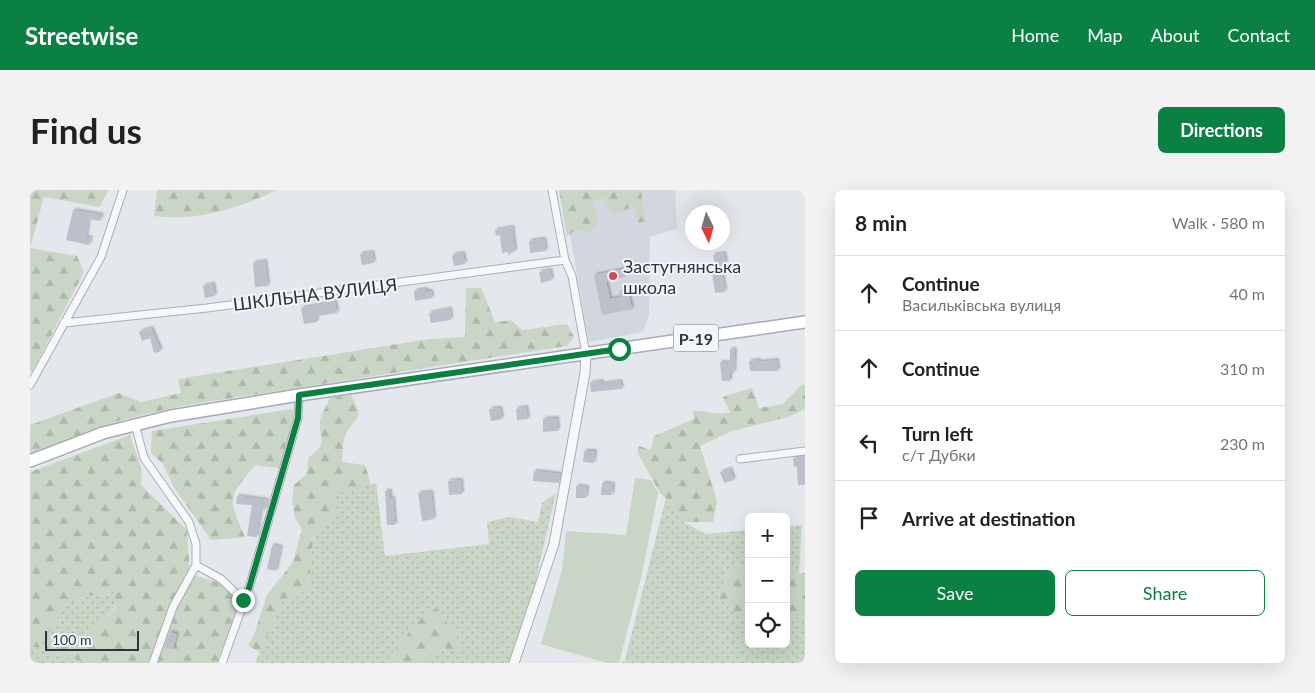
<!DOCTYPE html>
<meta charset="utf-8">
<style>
body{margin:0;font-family:Lato,sans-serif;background:#f2f2f2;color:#202124}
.controls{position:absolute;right:15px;bottom:15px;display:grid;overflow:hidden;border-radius:8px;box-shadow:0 5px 20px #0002}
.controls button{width:45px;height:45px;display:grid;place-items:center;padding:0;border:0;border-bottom:1px solid #e0e0e0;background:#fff;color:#202124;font:25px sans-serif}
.compass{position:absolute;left:655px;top:15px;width:45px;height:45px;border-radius:50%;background:#fff;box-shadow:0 5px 20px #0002;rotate:175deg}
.scale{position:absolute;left:15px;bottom:12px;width:94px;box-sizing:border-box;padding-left:5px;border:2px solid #2b3445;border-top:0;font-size:14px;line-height:18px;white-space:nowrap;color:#2b3445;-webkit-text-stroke:4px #f4f6f9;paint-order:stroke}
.stop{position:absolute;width:15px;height:15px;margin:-11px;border:4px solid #0b8043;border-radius:50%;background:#fff}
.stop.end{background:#0b8043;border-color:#fff;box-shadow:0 1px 5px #0008}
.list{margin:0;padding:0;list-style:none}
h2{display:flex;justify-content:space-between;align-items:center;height:65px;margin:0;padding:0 20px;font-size:21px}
h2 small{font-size:16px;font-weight:400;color:#757577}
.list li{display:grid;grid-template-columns:32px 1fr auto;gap:15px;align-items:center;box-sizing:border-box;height:75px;padding:0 20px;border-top:1px solid #e0e0e0}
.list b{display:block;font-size:19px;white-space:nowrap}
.list p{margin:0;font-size:16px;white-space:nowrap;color:#757577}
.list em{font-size:16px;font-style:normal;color:#757577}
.actions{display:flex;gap:10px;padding:15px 20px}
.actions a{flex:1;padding:11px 0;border:1px solid #0b8043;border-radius:8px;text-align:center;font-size:18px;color:#0b8043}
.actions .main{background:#0b8043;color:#fff}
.icon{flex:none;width:28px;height:28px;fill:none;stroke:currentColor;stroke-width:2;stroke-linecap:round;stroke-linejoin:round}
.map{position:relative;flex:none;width:775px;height:473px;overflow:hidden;border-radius:8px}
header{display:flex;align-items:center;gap:30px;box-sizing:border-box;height:70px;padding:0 25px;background:#0b8043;color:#fff}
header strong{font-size:24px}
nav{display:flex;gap:28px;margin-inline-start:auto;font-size:18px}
.intro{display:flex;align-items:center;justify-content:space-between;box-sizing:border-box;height:120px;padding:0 30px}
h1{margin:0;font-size:35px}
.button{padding:12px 22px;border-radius:8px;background:#0b8043;color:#fff;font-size:18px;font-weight:700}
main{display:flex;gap:30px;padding:0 30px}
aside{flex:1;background:#fff;border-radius:8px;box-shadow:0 5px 20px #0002}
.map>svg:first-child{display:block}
</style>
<header>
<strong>Streetwise</strong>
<nav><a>Home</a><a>Map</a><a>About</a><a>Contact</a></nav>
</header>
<div class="intro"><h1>Find us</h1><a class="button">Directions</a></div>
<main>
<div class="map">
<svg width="775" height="473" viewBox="0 0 775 473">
<defs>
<pattern id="grass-dots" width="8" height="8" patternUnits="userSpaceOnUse" patternTransform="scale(1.25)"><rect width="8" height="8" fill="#c9d6c5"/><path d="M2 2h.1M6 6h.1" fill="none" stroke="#adb8ab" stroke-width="1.8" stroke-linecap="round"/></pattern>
<pattern id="forest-firs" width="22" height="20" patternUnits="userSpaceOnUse" patternTransform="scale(1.25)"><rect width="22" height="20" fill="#c9d6c5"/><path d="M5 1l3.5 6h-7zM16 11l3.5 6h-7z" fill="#adb8ab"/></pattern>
<filter id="shadow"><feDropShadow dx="2" dy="-2" stdDeviation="1" flood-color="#0004"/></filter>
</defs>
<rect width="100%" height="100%" fill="#e4e7ec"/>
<path fill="#d2d6de" d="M532,0H645L647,39L620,47L619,125L613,142L559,152Z"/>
<path fill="url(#grass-dots)" d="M346,293L355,366L459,354L457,332L480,327L508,332L512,313L526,303L498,423L479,473H225L253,409L278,400L284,342L305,304Z
M636,308L647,318L653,332L676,344L719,340V376L703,373L687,406L719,435V454H756V433L775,424V473H591L595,470Z
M772,335L769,383L756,382V337Z
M84,400L86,417L68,435L21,463L59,473H0V457L10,456L37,411Z"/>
<path fill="url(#forest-firs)" d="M0,0H79L69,17L14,7L0,58L47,66L54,82L2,182L0,181Z
M127,0H247C209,18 166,32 124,26Z
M529,0H611L615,31L609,33L602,12L598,19L583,25L574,8L563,11L568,33L557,43L547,39L537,46Z
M436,98H451L465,132L481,130L492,140L537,134L544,147L537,156L151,216L88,231L0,265V235L89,203L111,212L151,203L148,189L399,149L435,147Z
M772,194L775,195V219L758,227L702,241L670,256L687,311L683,332H653L647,318L630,303L607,262L609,256L621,260L624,246L664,229L663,221C676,219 688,227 700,222L693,207L722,198L729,218L753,214Z
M321,205C335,232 327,223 316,244C312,251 313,264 312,272L335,275L341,295L305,304V331L284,342L278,400L253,409L230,462L218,456L225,442L237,405L263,372L272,339L265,328L262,310L264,295L276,285L279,267C299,253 289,250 290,231C291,224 297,215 300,208Z
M262,219L266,227L249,278L225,275C197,309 198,307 215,347L181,350L143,296L133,274L121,263L122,241Z
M100,245L112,280L111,295L157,340L160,384L187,392L211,410L187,473H58L21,463L68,435L86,418L84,400L37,411L10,457H0V282Z
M703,373L719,376V435L687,406Z
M756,382L775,383V424L756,433Z
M407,418L427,447L428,463L409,456L396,473H354L393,426Z"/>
<path fill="#c9d6c5" d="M605,288L621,290L628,303L612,384L589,473H577L511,454L532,380L536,341L596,345Z"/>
<path fill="#bbc0ca" filter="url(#shadow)" d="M43,20L72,25L70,31L59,29L56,47L61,48L59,55L36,50Z
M482,37L485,61L478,65V62L472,63L470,45L466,46L465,40Z
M514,49L516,61L500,63L499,51Z
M342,62L344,73L332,75L330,64Z
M433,63L435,74L424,76L422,65Z
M694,63L696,74L691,75L695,102L685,103L682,82L686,81L683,65Z
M235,71L238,96L225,97L223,73Z
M594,79L595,87L576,91L580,109L590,107L589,103L598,101L602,119L572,125L564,85Z
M520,80L522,90L511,93L509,82Z
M183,94L185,106L175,108L173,96Z
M396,99V101H401L402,108L385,111L384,101Z
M305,112L307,123L286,126L287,132L274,134L271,118Z
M420,119L421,130L401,133L399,123Z
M121,138L131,161L124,163L120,148L112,151L109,142Z
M700,159L705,160L704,183H700V191H692L690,172L700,173Z
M729,170V172L747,170L748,181H720L719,171Z
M571,191L572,194L590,191L592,199L561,202L560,193Z
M496,217L498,229L487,230L486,219Z
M470,218L472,229L461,231L459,219Z
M527,228L528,241L513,242V229Z
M554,261H565L564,273L553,272Z
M775,266V295H768L767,276L764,277L763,268Z
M700,279L704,290L694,293L690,282Z
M504,281L530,284L529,293L503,291Z
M431,290L432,304L419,305L418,291Z
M572,293L583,294L582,305H571Z
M546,296L557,297L556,308H546Z
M355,301H360V309L363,308L365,335H357Z
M401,302L404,329L392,331L388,303Z
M207,306L237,310L235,320L231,319L227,347L217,346L222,315L206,314Z
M242,355L251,357L246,381L237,379Z
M140,442L147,444L143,459L134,457Z"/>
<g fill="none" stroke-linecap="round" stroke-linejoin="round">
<g stroke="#a9aeb7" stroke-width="9">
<path id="minor" d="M522,0L535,70L542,86L556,164
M34,133L177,118L535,70
M0,195L71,67L93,0
M105,234L114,268L159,332L166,354V375L191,389L213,410
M710,269L775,261
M123,473L143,417L166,375
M192,473L219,398L268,228L269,205"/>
</g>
<g stroke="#a9aeb7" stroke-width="11">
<path id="tertiary" d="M484,473L524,354L555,183L556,164"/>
</g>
<g stroke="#a3abb8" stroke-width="14">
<path id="primary" d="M0,271L73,243L141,226L269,205L775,132"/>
</g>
<use href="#minor" stroke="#f7f8fa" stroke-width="7"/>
<use href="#tertiary" stroke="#f7f8fa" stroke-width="9"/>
<use href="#primary" stroke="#fff" stroke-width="11"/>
</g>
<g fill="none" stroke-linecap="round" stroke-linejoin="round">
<path stroke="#0b8043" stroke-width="6" d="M213,410L219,398L268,228L269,205L589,159"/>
</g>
<circle fill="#d1495b" stroke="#f4f6f9" stroke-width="2" cx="583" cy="86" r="5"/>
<g text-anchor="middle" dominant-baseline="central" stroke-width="4" stroke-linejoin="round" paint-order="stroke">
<rect fill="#f4f6f9" stroke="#676e7b" stroke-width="1" x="643.5" y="134.5" width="45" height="27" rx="4"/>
<g font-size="16" font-weight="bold" fill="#2b3445">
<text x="666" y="148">Р-19</text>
</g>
<g font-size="18" fill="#2b3445" stroke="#f4f6f9" text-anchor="start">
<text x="593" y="76">Застугнянська<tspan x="593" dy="21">школа</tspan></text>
</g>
<g font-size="18" fill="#2b3445" stroke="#f4f6f9">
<text transform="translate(285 104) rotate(-7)">ШКІЛЬНА ВУЛИЦЯ</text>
</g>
</g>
</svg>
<div class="controls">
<button>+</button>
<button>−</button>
<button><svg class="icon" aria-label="locate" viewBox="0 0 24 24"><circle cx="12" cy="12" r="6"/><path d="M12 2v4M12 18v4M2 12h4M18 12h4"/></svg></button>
</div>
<svg class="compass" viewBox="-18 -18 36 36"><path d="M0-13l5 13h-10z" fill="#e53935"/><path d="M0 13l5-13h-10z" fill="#757577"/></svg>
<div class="scale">100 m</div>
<div class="stop" style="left:589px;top:159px"></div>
<div class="stop end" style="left:213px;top:410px"></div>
</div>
<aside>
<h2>8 min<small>Walk · 580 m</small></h2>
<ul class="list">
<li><svg class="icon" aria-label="ahead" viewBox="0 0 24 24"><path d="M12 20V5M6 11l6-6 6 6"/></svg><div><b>Continue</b><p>Васильківська вулиця</p></div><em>40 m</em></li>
<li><svg class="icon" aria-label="ahead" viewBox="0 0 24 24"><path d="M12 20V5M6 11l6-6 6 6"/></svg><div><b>Continue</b></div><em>310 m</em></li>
<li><svg class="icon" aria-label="left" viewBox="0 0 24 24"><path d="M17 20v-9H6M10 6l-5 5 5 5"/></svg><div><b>Turn left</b><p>с/т Дубки</p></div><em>230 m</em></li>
<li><svg class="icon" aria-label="arrive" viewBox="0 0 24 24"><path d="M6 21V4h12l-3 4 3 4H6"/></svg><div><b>Arrive at destination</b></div></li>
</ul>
<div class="actions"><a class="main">Save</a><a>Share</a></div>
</aside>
</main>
